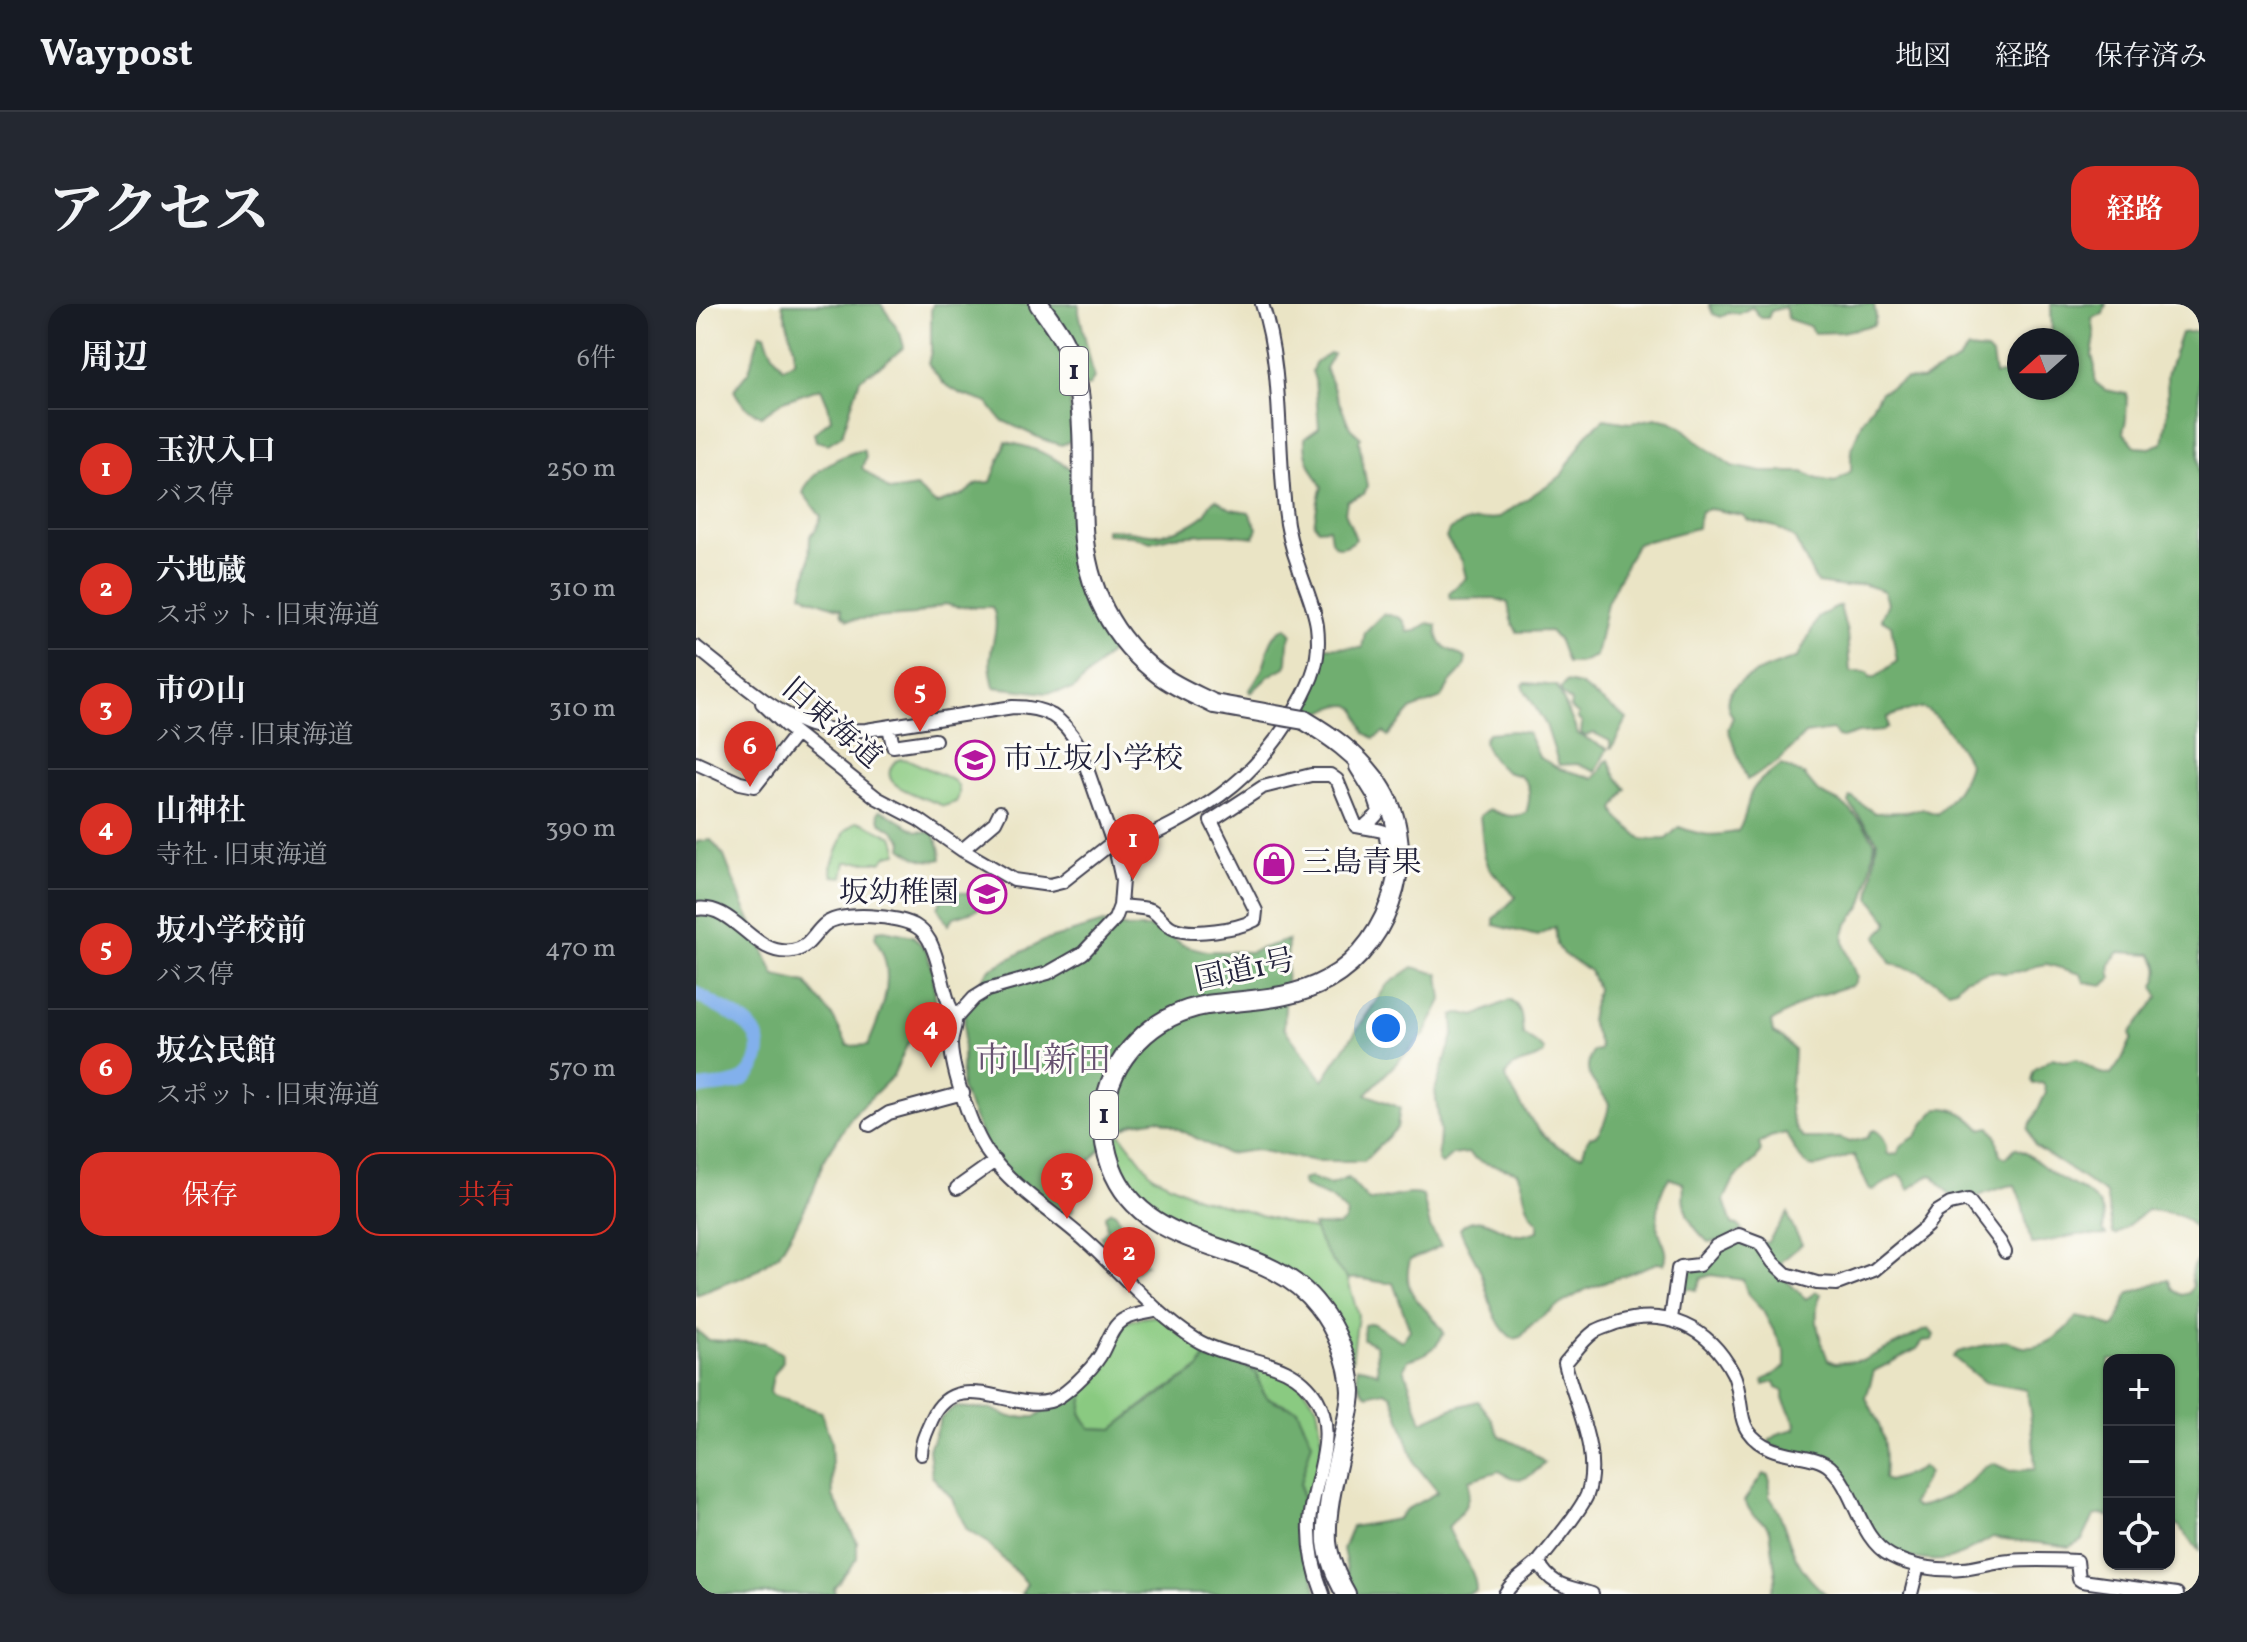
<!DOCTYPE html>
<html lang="ja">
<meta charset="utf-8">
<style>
body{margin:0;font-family:Vollkorn,"Noto Serif JP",serif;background:#242831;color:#f1f3f6}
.controls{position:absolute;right:24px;bottom:24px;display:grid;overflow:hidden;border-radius:16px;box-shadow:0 2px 6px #0004}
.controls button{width:72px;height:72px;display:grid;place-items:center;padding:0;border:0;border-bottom:2px solid #363941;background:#171b24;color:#f1f3f6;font:40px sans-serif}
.compass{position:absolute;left:1311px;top:24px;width:72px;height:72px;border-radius:50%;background:#171b24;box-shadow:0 2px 6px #0004;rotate:249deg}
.you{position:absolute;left:690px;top:724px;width:28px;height:28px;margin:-20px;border:6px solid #fff;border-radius:50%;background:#1a73e8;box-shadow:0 0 0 12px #1a73e833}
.badge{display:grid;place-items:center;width:52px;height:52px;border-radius:50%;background:#d93025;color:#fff;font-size:26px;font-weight:700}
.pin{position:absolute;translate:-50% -66px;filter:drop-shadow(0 2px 4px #0008)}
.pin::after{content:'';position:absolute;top:42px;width:28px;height:24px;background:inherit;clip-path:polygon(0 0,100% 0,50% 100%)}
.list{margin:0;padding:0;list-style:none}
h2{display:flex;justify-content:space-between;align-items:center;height:104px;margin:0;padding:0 32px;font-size:34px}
h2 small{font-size:26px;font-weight:400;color:#9ea1a6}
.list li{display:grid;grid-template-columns:52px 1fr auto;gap:24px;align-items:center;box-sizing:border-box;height:120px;padding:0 32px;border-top:2px solid #363941}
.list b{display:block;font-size:30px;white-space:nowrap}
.list p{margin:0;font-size:26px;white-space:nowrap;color:#9ea1a6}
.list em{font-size:26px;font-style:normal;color:#9ea1a6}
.actions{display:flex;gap:16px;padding:24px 32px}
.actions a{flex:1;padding:18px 0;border:2px solid #d93025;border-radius:24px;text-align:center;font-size:28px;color:#d93025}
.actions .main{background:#d93025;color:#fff}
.icon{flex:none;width:44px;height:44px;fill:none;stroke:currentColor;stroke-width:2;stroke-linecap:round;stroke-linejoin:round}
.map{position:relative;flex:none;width:1503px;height:1290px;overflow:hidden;border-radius:24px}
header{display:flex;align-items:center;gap:48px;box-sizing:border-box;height:112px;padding:0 40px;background:#171b24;border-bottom:2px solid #363941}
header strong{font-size:38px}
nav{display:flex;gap:44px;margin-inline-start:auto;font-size:28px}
.intro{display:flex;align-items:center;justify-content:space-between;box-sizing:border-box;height:192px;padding:0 48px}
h1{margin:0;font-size:56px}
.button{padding:20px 36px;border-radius:24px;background:#d93025;color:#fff;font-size:28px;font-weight:700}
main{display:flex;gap:48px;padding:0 48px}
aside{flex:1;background:#171b24;border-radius:24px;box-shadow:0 2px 6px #0004}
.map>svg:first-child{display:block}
</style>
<header>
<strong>Waypost</strong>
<nav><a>地図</a><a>経路</a><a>保存済み</a></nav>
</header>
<div class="intro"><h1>アクセス</h1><a class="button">経路</a></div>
<main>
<aside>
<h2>周辺<small>6件</small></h2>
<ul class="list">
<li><span class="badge">1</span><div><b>玉沢入口</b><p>バス停</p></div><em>250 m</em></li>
<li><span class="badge">2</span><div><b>六地蔵</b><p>スポット · 旧東海道</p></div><em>310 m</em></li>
<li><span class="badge">3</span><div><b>市の山</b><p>バス停 · 旧東海道</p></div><em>310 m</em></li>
<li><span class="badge">4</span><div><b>山神社</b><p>寺社 · 旧東海道</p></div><em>390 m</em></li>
<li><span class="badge">5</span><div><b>坂小学校前</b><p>バス停</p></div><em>470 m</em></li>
<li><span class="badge">6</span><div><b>坂公民館</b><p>スポット · 旧東海道</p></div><em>570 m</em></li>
</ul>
<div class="actions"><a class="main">保存</a><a>共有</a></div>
</aside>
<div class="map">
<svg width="1503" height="1290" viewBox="0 0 1503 1290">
<rect width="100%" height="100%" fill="#fdfcf7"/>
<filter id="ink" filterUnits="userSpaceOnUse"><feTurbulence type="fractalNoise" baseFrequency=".0125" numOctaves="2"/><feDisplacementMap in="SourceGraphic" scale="16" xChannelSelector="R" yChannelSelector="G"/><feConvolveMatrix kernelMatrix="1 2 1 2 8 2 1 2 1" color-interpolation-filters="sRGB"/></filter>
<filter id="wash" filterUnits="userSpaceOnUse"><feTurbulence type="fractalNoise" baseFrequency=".006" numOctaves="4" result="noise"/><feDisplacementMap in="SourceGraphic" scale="32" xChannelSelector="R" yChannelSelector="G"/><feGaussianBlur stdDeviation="1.8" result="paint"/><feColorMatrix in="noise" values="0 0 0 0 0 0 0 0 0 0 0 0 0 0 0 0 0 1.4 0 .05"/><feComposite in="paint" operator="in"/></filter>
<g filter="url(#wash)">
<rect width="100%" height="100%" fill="#eae4c5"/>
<path fill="#8aca81" stroke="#56765e" stroke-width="2" d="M204,455L213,456L257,476C264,482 265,490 260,498L248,502C234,496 210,489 199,480C189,472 194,459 204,455Z
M161,517C175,521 184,528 197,533L201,541V549L192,551L185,558H150L147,573L137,572L135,563L149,527Z
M422,827L457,872L503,894L619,926L651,973L662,1011L656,1057L620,994L465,921L428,886L410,842Z
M468,1011L511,1041L552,1054L604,1080L621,1102L627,1141L612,1226L604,1180L615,1138L601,1105L572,1094L563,1084L504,1064L452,1097L417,1125L394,1124L385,1109L387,1085L402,1069L420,1021L444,1014Z"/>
<path fill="#6fae6f" stroke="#486855" stroke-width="2" d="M86,0H185L204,29L208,43L193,56L164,75L146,131L132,140L120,137L118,129L135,115L132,101L125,84L87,97L65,112C52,106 44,99 38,86L53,67L64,29L69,30C72,44 79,52 87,64L98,57V44Z
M237,0H383V8L398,73L394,81L373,89L378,135L366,141L348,136L305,116L292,99L265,90L247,79L232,60L235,47V7Z
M1013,0H1178L1180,13L1178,21L1146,28L1118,29L1113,22L1092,15L1089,3L1075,7L1072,14H1065L1056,3L1043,10L1035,8L1025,13L1017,10Z
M1355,0H1410L1407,10L1396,14L1399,33L1396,51L1399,63V78L1409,86L1431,90L1430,116L1427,128L1440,143L1454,144L1467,139L1472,107L1471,71L1485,29L1503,27V930C1489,908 1476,909 1451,906L1420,931L1417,930L1410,890L1339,842L1332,825L1350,789L1349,783L1346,779L1337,780L1335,776L1338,766L1357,754L1370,758L1380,755L1404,769L1415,771L1426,755L1436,734L1434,729L1462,693L1458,682C1465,669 1464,661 1455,650L1423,648C1415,657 1412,662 1416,674L1408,681L1388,678L1385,670L1351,660L1340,662L1329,667L1307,669L1298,667L1281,671L1268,675L1260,684L1253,686L1224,668L1194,659L1181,632L1191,622L1192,617L1174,594L1181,536L1153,499L1155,493L1179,509L1208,508L1227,505L1241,510C1255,496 1268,480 1273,460C1265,445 1240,404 1223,404C1213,405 1200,411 1191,413L1192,423L1187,427L1162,429L1147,434L1142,433L1137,426L1109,430L1083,457L1051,476L1032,425L1037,413C1012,379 1079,362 1102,353L1123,312L1144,302L1151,329L1154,368H1172L1174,373H1180L1201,357L1195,321L1185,315L1192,299L1188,287L1166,280L1149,283L1121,279L1099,235L1080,223L1052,216L1046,211L1014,205L1005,207L1001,224L940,240L911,299L900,352L883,359H871L863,337L854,327L821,328L815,316L812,299L798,294L754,295L753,289L770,274L766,257L750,234L753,226L769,218L802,214L865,172L891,130L908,115L934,119L960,114L974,117L985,122L1004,139L1036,162L1066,168H1107L1122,175L1139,178L1155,167V147L1165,119L1185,88L1210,75L1226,76L1262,57L1272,45L1291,47L1296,52L1299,71L1323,68V84H1371V36H1356Z
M634,49L637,50L629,64L654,124L665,134L663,137L671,183L668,190L651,197L649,208L660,235C654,241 640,249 635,236C634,232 634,228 633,224L622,225L618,220C621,207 621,195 626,183C616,166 608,154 609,134L623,124L619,76L616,67L619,59Z
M310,138C337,143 353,150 376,166C379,181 374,194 375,209C375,222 374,235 376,247C381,284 399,313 420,343L377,386L350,389L298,383C296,374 294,366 294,356C295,339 305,320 296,303H260L249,300L218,311L152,316L146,311L145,305L113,294L106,289L113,258L114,232L120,226L125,213L107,189C115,166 144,151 167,146L170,152L166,164L194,187L220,183L240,200L268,190L282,179L295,178Z
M520,195L535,205L553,208L561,224L558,233L530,230H510L478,232L455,238L434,231L410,230V225C426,224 440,229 455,230C467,231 482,226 493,221C497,219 507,213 509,210C514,203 512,200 520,195Z
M687,310C701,313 710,312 711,328L720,327L732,319L741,321C740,347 754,343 770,355C769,368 758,372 752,382C750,386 748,390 746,394L716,405L692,432L688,428L678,434L669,429L660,405L654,401C649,401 645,401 641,402C624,406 632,413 611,404L610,400L626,366L625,351L629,343L666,344L669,328Z
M590,323L596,330L592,339L591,359L589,363L573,372L555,389L553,387C558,380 564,371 567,363C573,347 572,331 590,323Z
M870,378L884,381L931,415L916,444H914V437L898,429L889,432L885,429L886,419L882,415V410L874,404L875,398L866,390L865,384Z
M830,379L861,382L882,430L911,445L900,468L882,460L863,461L850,421L829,386L827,381Z
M817,427L832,429L843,453L864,465L898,474L904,468L909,458L913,456L918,469L930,485L918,505L922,514L947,536L970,535L983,523C1006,532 1018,533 1042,527C1049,516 1050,507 1053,495C1056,480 1073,469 1085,461L1108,471L1122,488L1143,498L1154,506L1167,520L1179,538C1176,555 1173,585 1167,599C1160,613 1145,621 1148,638C1150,650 1157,663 1161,674L1157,681L1115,694L1075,718L1077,729L1087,734L1098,746C1098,775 1084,811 1107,834H1144L1154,838L1171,834L1174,828L1178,826C1186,830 1193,840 1191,849L1194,851L1201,850L1206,841L1220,832L1228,819L1242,804C1261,803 1273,812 1285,825L1294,823L1300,832L1304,851L1310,854L1319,844C1336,851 1347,863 1362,873C1376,881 1394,888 1404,902C1409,910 1408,919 1407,927L1410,931C1400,933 1392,930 1382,931C1367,933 1351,939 1335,940L1326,899L1319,881C1280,885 1268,916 1238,872L1234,871L1213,885L1207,873L1202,871L1178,886L1173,885L1158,851C1114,864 1113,876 1090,829L1074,833L1063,839L1065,847L1061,854L1038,875L1028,896L1036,920L1042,921L1046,927L1025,937L1012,938C1000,926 991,916 988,899C986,892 989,887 987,879L973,874C964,886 960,907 962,923C964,937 975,946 968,960L961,959L891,985L858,1004L834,1022L825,1033L818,1035C797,1024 792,987 784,966C778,952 769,939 764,925C782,903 805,930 823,931C828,932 837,928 842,927V918C828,907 829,884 821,868C804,861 785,862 772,849L756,851L746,860L742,857L744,828L739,786L758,729L757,712L766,709L779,712L813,696C828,704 825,714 827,730C834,736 842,739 848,746V750C835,760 815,756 809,773C827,804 847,846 886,851C889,846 889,837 894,833C896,832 899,832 900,831C908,824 912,809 913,800C901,778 883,773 897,747L903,746L904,742L894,716L901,685L894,667L867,650L861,641L859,623L841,632L798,621V615L820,593L793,564L788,550L784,512L793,505C806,511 816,515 830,509C834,497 837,481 824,472C820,470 815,470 811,468C801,462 789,447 788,436L792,429Z
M185,506L221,527L238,529L244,546L245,555C230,560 217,553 206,544L207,537L198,527L184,518L182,508Z
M15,536L28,552L48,603L79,672L110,679L137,713L152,742L172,741C184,713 198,681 187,650C184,643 181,639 179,632L181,627L188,626L217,632L231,647L237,670L241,712L234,727L212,739L197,772L156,812L127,858L117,888L99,923L83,950L55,970L0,991V538Z
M251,581L257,583L262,588L283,591L285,596L281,606L258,613L252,621L242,604Z
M407,619L433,624H454L470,629L487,641L510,647L554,648L592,636L588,724L627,776L691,681L717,663L743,670L746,696L729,730L670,790L704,804L701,824L668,857H620L560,846L531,850L463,815L438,819L419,829L386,865L376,907L357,915L339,904L290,841L265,784L269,709L278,685L294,665L347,637Z
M614,874L634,881L652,874L673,897C690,896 713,886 727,892L734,923L745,942L714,956C703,995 734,1002 748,1029C739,1046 731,1051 712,1056L708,1064L726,1118L755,1105L782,1097L794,1112L804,1132L833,1146L849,1159C832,1175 825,1181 803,1167L773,1176C774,1200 769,1206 752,1223C760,1245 780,1263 780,1287L771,1290H660L652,1270L647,1245L656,1223L701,1215L709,1206L742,1188L719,1160L696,1091L689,1087L672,1091C662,1085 661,1074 661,1063L670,1064L682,1069L680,1041L667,1035L668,1021L676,1019L706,1037L714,1026L697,979C681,980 668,972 652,975C638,962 623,940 617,921L643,922L649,917L651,909L636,895L608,882L606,876Z
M415,907L420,909L424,916L428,931L437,938L440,952L450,960L437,969L408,944L405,932L411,926L409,911Z
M1092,909L1094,918L1106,940L1085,958L1089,975L1110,995L1120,988L1125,990C1115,1011 1124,1035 1132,1056L1139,1059L1168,1056L1229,1026L1233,1025L1238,1031L1236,1036L1227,1037L1221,1045L1178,1067L1170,1094C1187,1125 1191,1138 1188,1175L1192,1177C1205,1172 1216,1171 1227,1163L1232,1169L1216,1200L1221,1204C1239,1198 1256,1192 1271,1180C1281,1172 1284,1164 1297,1159L1314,1167L1339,1165L1337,1132L1331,1086L1288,1078L1257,1053L1262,1048C1270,1046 1307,1036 1311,1037C1315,1037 1318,1041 1323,1042C1345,1048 1369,1030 1380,1013L1403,1017L1416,1024L1420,1022L1432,990L1472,975L1477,986L1486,991L1493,989L1497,982C1494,972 1494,962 1503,955V1247L1483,1222L1473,1217V1056H1413V1213L1407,1210L1398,1212L1387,1235L1373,1243C1348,1238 1322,1238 1297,1233C1267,1250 1253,1262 1217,1254C1209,1253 1200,1251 1193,1247C1185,1242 1164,1208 1158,1197C1153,1187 1145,1166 1137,1160L1076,1142L1073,1137L1084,1129L1099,1125L1100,1120L1087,1095V1087L1081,1084L1079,1078L1068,1081L1067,1077L1089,1063V1048L1067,1007L1052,991L1047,976L1015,971L1006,974L1000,986L992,984L984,988L986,973L991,967L1005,965L1028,943L1042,935L1071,939Z
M0,1026L12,1036L69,1039L86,1050L87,1057L77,1072L74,1087L76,1091L125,1108L135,1137L137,1192L161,1238V1254L138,1284L139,1290H0Z
M508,1055L541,1058L561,1069C566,1098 576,1096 601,1105L616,1138L604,1180L613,1251L621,1290H325L331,1279L290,1238L271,1226L255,1193L236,1172L233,1145L245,1114L258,1103L296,1105L314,1113H339L389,1083L385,1109L394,1124L417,1125L443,1105L504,1064Z
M1067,1170L1072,1172L1074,1177L1073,1192C1085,1207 1089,1227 1096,1244C1103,1263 1114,1277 1130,1290H1074L1080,1274L1074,1226L1069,1219L1057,1211L1048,1197Z"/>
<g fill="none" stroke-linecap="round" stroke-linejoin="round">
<path stroke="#82b0ec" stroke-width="14" d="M0,689C22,707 70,717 62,752C60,762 53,772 44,777C33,783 13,781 0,785"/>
</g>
</g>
<g filter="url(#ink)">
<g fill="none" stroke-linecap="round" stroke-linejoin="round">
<g stroke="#403f50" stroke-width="16">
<path id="minor" d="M0,343C31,367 77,409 114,421C132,427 151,427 170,426L317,403C350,403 367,413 383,442L420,548L426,576L424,602L419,615L387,649L352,669L291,686L278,694L259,715
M66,399L89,421L181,494L223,516L266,546L318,576L354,581L366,578L417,538
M193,423L197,442L239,436
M0,459L44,479L59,482L100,430
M660,463L678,492L683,507C680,515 673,516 669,523
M266,546L299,518L304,508
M420,548C500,510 556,484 601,403C617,375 625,355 621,322C618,302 609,283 603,264C596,245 591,225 589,205C581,138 587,63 566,0
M424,602C433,603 447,603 455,606C464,611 469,622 479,625C497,632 542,625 559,616L560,607L515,517L567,483L615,471H634L641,476L660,522C666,523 685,526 689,528L694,557V566
M0,605C39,599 57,653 96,647C112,645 117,631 128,621C144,607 204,611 221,623C226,626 230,631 233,636C243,654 246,680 253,700C255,705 259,711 259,717C259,725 255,732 255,741C256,767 276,827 292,849C318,885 358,908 391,938C427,970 458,1009 499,1035C537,1059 596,1051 621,1095C643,1133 616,1179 614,1219C613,1244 618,1267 627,1290
M174,821L193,809L267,789
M261,884L299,857
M975,1015L982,965L985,963L1003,961L1020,942L1043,931L1064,939L1077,958L1090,970L1121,979L1141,980L1178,966L1231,922L1241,908L1254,900L1272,896L1304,938L1309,948
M225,1150C225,1137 231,1127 236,1115C260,1062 315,1108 354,1097C368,1093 396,1065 404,1052C411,1041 415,1023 427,1016C436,1010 452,1009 462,1006
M842,1258C856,1283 871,1282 896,1290
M809,1290C817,1275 833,1268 844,1256C856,1241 884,1208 891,1191C906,1149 878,1099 869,1059C878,1049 887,1036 898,1028C904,1024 913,1022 920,1019C969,1003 1013,1023 1037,1069C1046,1087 1042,1113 1052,1127C1073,1157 1115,1146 1134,1163C1160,1187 1162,1234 1195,1252C1215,1263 1243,1267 1266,1265C1282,1264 1298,1258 1314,1257C1336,1255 1358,1256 1381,1257L1383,1275L1386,1277L1481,1290
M1215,1290L1222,1262"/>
</g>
<g stroke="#403f50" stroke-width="22">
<path id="highway" d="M343,0C355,17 368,33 374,53C383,76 385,101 386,125C388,158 385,191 387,224C390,283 416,336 464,371C480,383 500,391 518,400
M608,416C635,432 659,449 678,474C728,537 698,639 631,676C593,697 552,695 511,701C458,710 413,753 408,808C406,826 409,845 415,862C450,956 568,930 622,1002C640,1024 654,1058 655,1087C655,1101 651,1115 648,1129C641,1163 629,1204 631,1238C633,1256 641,1274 650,1290"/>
</g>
<use href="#minor" stroke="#fff" stroke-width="12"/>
<use href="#highway" stroke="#fff" stroke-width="18"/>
<g stroke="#403f50" stroke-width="22" stroke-linecap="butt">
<path id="highway-bridge" d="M518,400L608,416"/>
</g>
<use href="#highway-bridge" stroke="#fff" stroke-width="18"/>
</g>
</g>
<defs>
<g id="school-ring" transform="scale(2)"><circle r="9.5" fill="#fdfcf7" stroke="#b5179e" stroke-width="1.5"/><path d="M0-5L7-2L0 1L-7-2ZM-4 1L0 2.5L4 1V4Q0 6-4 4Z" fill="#b5179e"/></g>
<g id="shop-ring" transform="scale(2)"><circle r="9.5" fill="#fdfcf7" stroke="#b5179e" stroke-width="1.5"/><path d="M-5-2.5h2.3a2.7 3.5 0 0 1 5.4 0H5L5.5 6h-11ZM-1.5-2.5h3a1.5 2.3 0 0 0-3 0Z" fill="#b5179e"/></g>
</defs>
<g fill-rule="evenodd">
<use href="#school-ring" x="279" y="456"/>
<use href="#shop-ring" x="578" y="560"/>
<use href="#school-ring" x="291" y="590"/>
</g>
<g text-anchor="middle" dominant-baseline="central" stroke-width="6" stroke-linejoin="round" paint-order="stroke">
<g fill="#fdfcf7" stroke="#646373" stroke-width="2">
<rect x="364" y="43" width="28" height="48" rx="6"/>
<rect x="394" y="787" width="28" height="48" rx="6"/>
</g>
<g font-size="28" font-weight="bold" fill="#22223b">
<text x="378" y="67">1</text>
<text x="408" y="811">1</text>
</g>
<g font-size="30" fill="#22223b" stroke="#fdfcf7">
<text transform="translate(135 420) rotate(41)">旧東海道</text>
<text transform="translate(549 667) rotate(-12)">国道1号</text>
</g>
<g font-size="30" fill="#22223b" stroke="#fdfcf7" text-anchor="start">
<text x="307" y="456">市立坂小学校</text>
<text x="606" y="560">三島青果</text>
<text x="263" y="590" text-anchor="end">坂幼稚園</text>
</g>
<g font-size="34" fill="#665170" stroke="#fdfcf7">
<text x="347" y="758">市山新田</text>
</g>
</g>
</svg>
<div class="controls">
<button>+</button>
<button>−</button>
<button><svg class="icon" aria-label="locate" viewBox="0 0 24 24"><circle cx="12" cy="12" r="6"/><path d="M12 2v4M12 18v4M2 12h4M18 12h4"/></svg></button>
</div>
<svg class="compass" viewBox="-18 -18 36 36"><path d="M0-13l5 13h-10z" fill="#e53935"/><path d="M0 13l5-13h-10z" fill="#9ea1a6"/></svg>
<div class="you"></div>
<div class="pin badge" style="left:437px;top:576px">1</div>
<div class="pin badge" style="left:433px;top:989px">2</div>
<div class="pin badge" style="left:371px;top:915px">3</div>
<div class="pin badge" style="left:235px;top:764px">4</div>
<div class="pin badge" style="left:224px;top:428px">5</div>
<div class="pin badge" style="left:54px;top:483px">6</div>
</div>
</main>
